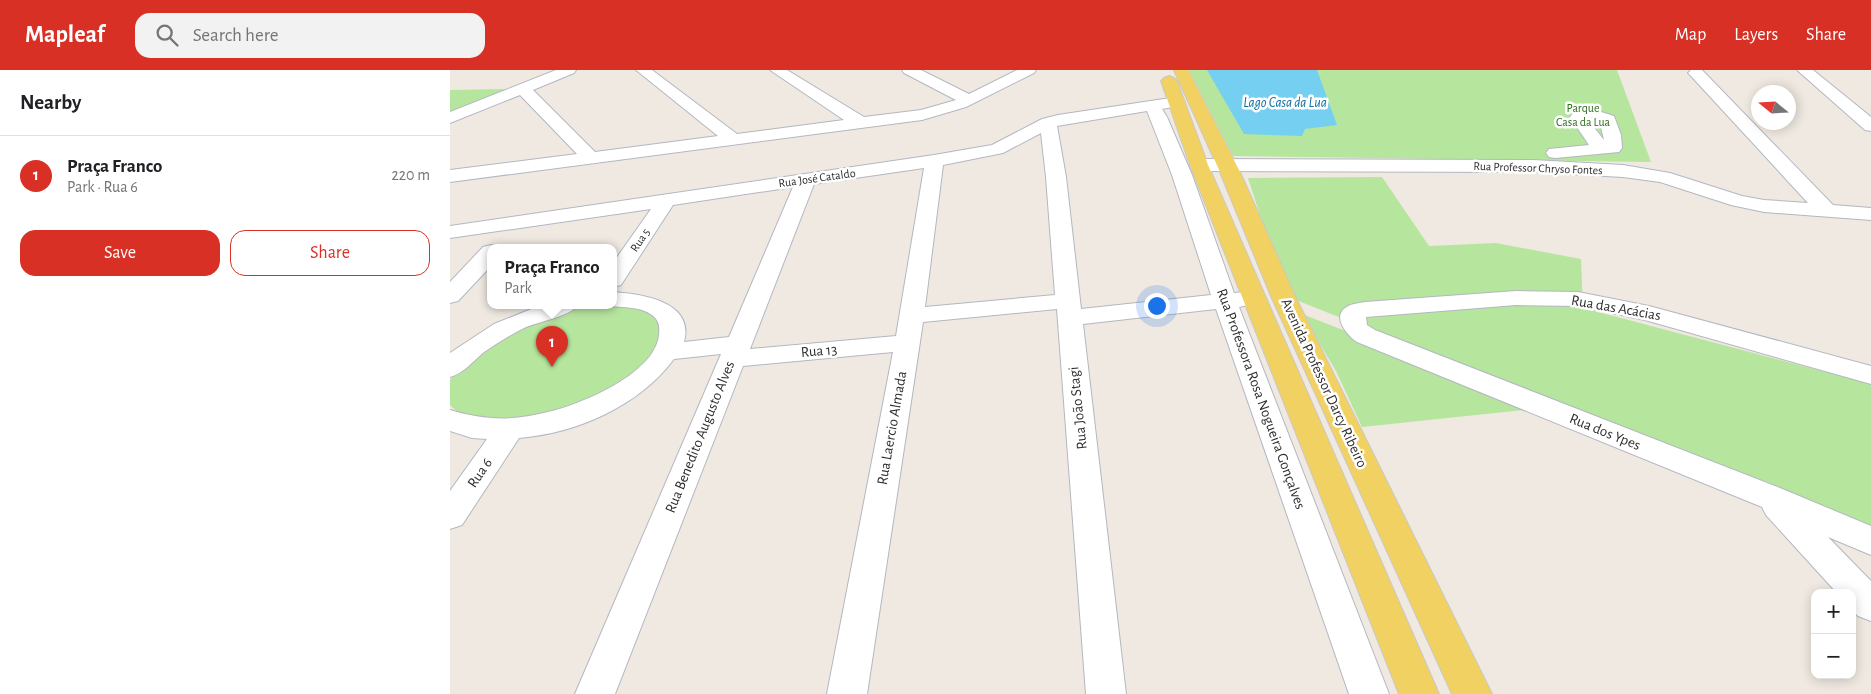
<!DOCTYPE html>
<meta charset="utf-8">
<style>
body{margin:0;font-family:"Alegreya Sans",sans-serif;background:#f2f2f2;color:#202124}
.controls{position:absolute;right:15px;bottom:15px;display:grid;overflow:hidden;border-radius:10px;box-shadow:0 2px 12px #0003}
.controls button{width:45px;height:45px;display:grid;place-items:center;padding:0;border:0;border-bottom:1px solid #e0e0e0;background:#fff;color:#202124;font:25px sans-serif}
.compass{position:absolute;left:1301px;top:15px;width:45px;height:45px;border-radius:50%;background:#fff;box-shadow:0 2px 12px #0003;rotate:288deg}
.you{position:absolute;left:706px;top:235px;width:18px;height:18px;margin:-12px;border:4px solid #fff;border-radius:50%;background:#1a73e8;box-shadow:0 0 0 8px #1a73e833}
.badge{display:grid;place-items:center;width:32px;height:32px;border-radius:50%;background:#d93025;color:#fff;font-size:16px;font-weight:700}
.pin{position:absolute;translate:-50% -41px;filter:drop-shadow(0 1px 2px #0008)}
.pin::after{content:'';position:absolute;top:26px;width:18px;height:15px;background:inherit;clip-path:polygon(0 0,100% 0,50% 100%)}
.popup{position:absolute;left:37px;top:174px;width:130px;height:65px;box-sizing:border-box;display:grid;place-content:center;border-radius:10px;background:#fff;filter:drop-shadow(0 1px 4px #0005);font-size:16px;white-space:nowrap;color:#757577}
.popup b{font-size:19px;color:#202124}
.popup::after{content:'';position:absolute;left:50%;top:100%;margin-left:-10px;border:10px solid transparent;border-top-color:#fff}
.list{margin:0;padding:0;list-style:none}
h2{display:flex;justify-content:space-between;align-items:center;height:65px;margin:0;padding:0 20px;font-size:21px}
h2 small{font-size:16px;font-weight:400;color:#757577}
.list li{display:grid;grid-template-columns:32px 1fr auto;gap:15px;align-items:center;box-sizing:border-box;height:80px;padding:0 20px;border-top:1px solid #e0e0e0}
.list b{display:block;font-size:19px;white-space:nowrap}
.list p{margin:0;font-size:16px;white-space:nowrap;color:#757577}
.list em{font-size:16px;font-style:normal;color:#757577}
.actions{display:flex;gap:10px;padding:15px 20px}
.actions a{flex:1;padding:11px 0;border:1px solid #d93025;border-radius:15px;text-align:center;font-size:18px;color:#d93025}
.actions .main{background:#d93025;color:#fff}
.icon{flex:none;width:28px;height:28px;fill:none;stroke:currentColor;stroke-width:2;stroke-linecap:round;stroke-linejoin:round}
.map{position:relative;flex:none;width:1421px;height:624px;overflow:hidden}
header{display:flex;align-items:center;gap:30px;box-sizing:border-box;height:70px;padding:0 25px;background:#d93025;color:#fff}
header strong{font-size:24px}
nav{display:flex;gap:28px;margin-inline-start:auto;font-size:18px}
.search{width:350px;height:45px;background:#f2f2f2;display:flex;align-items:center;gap:12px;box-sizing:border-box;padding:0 18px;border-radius:15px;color:#757577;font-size:19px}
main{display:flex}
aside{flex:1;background:#fff}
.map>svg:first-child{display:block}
</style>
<header>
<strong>Mapleaf</strong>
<div class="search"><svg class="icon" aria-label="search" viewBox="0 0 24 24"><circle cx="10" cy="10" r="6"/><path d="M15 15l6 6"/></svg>Search here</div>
<nav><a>Map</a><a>Layers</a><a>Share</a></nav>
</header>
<main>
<aside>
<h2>Nearby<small></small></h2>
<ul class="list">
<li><span class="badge">1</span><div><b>Praça Franco</b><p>Park · Rua 6</p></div><em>220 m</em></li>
</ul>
<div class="actions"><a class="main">Save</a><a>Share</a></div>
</aside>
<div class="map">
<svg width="1421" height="624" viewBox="0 0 1421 624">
<rect width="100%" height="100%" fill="#efe9e1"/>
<path fill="#b6e59e" d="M739,0H1167L1201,92L783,86Z
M57,19L0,50V20Z
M932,107L979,176L1046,173L1131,189L1133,238L1421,314V459L836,226L798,108Z
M172,233L204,243L215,263L202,291L149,329L73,352L13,347L0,335V310L16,288L104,242L131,236H163Z
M852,244L1092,338L912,357L886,301Z"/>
<path fill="#75cff0" d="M757,0H867L887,55L855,59L852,66L794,64Z"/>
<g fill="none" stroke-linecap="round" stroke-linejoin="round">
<g stroke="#b4b7c1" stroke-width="2">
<path id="minor" d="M106,0H126L124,3L83,20L145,82L268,66L186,0H202L287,64L394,50L320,0H337L414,47L471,40L506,30L454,3L452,0H471L519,24L567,0H586L584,3L516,37L472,50L0,112V100L127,84L70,25L0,53V42Z
M1241,0H1252L1383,135L1421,138V150L1314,142L1281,135L1210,112L1173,107L1083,102L749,101L742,99L740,95L742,91L749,89L1083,90L1173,95L1220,103L1292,126L1314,130L1358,133L1241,6L1238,3Z
M1347,0H1363L1421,47V61L1415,60Z
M727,27L733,29L735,32L733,35L712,39L717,47L742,105L784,223L794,222L803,224L806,229L803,234L789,237L939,624H899L766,239L633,254L676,624H636L607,239L473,252L417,624H377L443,282L293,296L165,624H125L271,284L224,289C189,336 127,363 69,368L12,455L0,459V421L37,369L22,368L0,361V340C37,351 64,351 102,341C134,333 205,303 209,265C210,257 209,250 202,245C189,236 175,238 161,236H163V222C191,224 245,231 234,272L279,267L343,117L223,135L171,215L163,217V193L201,139L0,168V156L484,85L542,75L592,49L608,45ZM697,41L722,105L761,225L631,239L616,107L607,56ZM591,63L596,107L605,225L475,237L493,95L553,83ZM474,98L446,266L300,279L364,114Z
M1131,39L1145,40L1164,46L1171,65L1172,78L1169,82L1105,88L1099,87L1096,83L1099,79L1139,75L1120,47L1125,40ZM1138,50L1150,53L1154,70Z
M41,175L50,178H41V196L8,231L0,233V212L33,177Z
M1066,221L1128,222L1199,236L1421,296V314L1195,250L1128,236L1066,235L916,247L917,255L925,260L1330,418L1421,456V485L1378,467L1421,511V551L1408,546L1402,540V523H1387L1316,445L1312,437L907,272C898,266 882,248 895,238C900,234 909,233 915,232Z
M89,236H127C120,246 87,252 74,258C60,265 47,273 34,282C23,291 14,303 0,307V283L3,281L44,254Z"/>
</g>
<g stroke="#c9c9c9" stroke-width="2">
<path id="major" d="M724,0H738L790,102L845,226L1042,624H1002L821,226L770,102Z
M719,6L724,8L727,11L758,95L989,624H949L740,95L711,11L714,8Z"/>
</g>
<use href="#minor" fill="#fff" fill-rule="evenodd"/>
<use href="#major" fill="#f2d163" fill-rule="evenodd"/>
</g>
<g text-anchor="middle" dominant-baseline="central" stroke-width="5" stroke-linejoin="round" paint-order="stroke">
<g font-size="12" fill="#2c6e1b" stroke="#fff">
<text x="1133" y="38">Parque<tspan x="1133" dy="14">Casa da Lua</tspan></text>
</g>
<g font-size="12" fill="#2e2e2e" stroke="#fff">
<text transform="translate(1088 98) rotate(2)">Rua Professor Chryso Fontes</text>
<text transform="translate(367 108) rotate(-8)">Rua José Cataldo</text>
<text transform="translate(190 170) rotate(-56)">Rua 5</text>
</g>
<g font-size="14" font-style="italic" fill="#0d6fa3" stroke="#fff">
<text x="835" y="33">Lago Casa da Lua</text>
</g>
<g font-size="15" fill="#2e2e2e" stroke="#fff">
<text transform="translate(1166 238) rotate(10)">Rua das Acácias</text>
<text transform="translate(369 281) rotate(-5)">Rua 13</text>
<text transform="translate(874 313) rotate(65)">Avenida Professor Darcy Ribeiro</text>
<text transform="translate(811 329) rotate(70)">Rua Professora Rosa Nogueira Gonçalves</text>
<text transform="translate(628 338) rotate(-96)">Rua João Stagi</text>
<text transform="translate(442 358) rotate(-80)">Rua Laercio Almada</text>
<text transform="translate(1155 362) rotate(22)">Rua dos Ypes</text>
<text transform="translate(250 367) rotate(-68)">Rua Benedito Augusto Alves</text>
<text transform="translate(30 403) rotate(-56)">Rua 6</text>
</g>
</g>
</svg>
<div class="controls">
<button>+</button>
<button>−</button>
</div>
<svg class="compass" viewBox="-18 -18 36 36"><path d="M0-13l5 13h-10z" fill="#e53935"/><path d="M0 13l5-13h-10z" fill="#757577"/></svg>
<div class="you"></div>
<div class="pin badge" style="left:102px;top:297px">1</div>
<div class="popup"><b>Praça Franco</b>Park</div>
</div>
</main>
